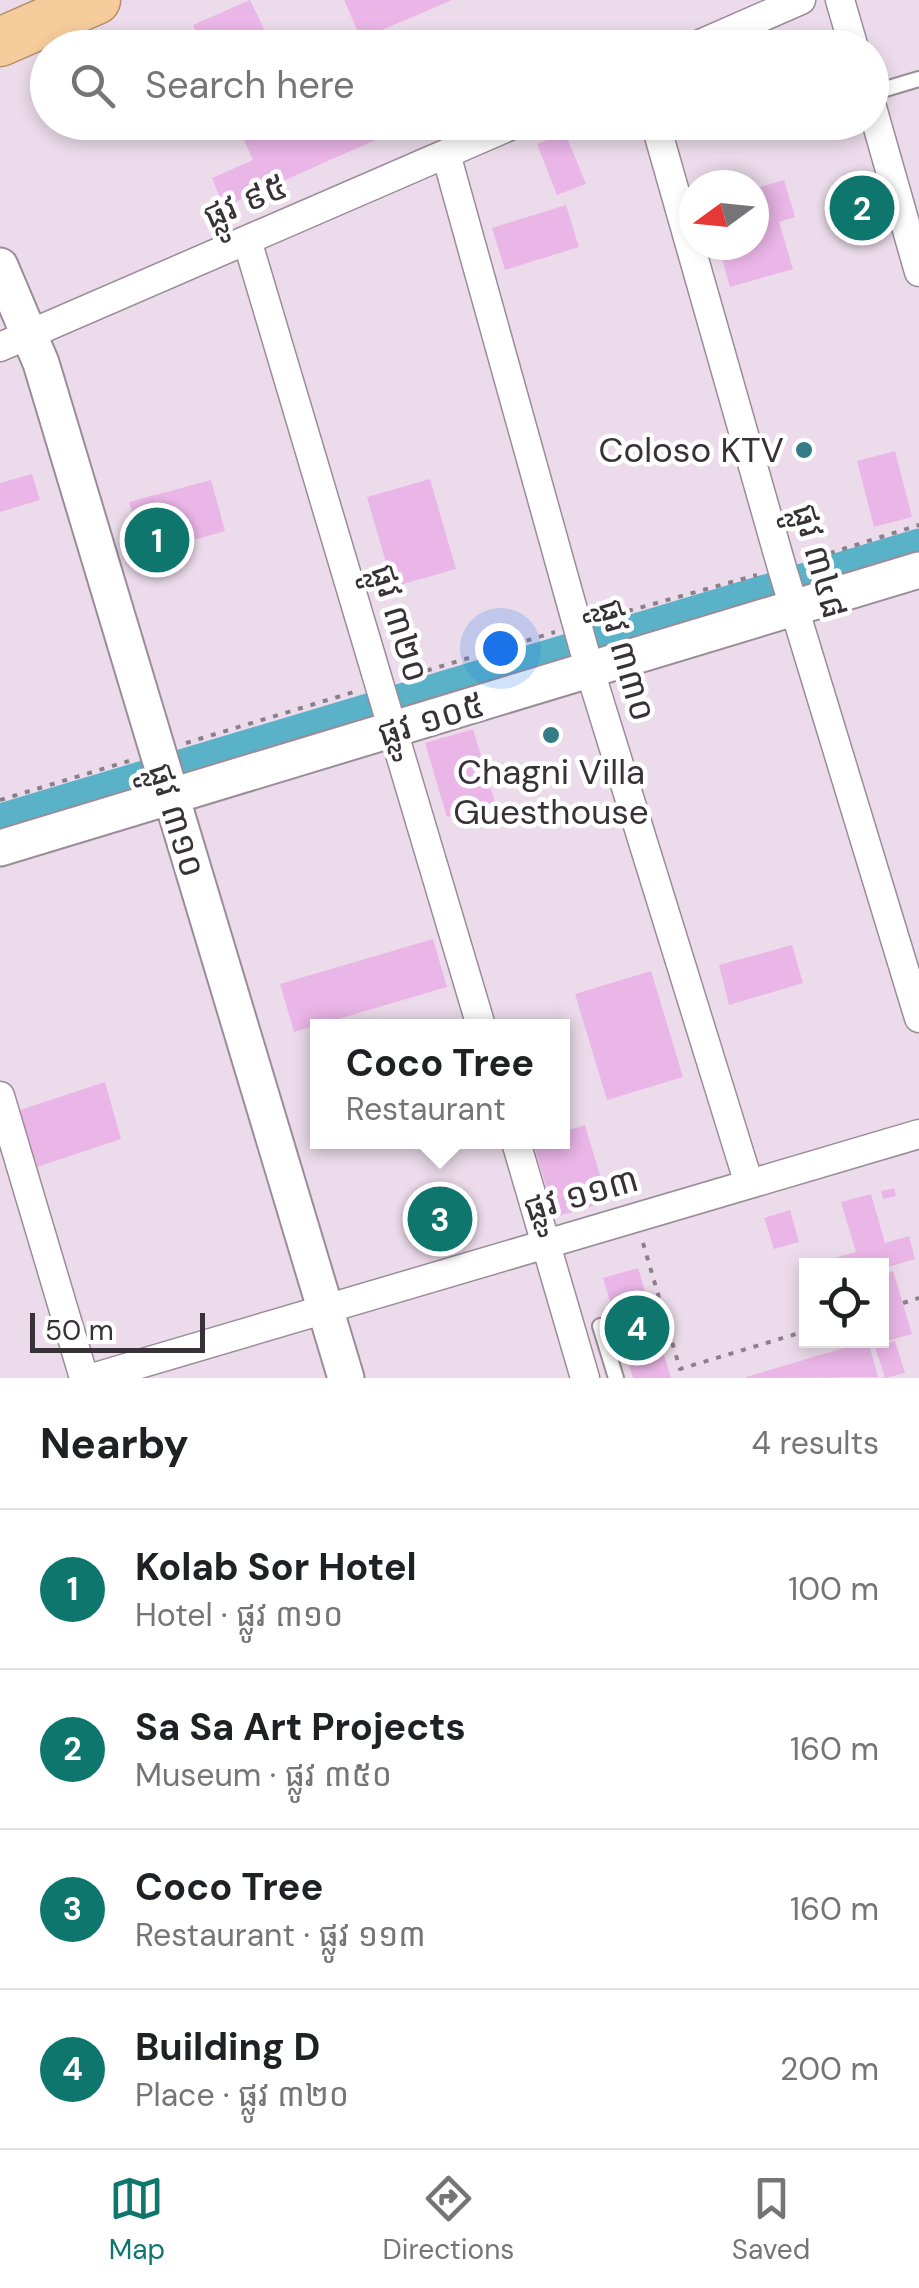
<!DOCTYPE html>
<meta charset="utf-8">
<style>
body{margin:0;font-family:"DM Sans","Noto Sans Khmer",sans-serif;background:#f2f2f2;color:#202124}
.controls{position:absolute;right:30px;bottom:30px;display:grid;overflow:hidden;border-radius:0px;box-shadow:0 5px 15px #0003}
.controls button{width:90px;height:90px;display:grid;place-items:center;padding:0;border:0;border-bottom:2px solid #e0e0e0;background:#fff;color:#202124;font:50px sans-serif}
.compass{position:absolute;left:679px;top:170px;width:90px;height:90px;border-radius:50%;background:#fff;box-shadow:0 5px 15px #0003;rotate:255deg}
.scale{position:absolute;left:30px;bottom:25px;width:175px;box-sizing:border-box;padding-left:10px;border:5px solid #383238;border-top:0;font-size:28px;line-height:35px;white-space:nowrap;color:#383238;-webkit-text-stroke:8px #fff;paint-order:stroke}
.you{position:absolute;left:500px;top:648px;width:35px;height:35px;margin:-25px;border:8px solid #fff;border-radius:50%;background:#1a73e8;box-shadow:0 0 0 15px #1a73e833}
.badge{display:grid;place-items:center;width:65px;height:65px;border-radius:50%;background:#0f766e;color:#fff;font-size:32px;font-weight:700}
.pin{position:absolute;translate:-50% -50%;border:5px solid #fff;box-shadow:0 2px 10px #0006}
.popup{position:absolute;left:310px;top:1019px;width:260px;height:130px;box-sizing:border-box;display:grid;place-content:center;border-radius:0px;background:#fff;filter:drop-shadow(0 2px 8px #0005);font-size:32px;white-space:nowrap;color:#757577}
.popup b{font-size:38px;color:#202124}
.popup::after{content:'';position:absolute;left:50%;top:100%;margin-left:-20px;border:20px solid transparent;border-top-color:#fff}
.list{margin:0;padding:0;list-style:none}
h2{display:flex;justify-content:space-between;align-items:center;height:130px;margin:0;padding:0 40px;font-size:42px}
h2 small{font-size:32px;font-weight:400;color:#757577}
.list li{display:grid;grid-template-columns:65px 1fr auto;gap:30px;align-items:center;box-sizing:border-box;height:160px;padding:0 40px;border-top:2px solid #e0e0e0}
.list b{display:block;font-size:38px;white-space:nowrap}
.list p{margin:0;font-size:32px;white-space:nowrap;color:#757577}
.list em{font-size:32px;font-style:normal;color:#757577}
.icon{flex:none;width:55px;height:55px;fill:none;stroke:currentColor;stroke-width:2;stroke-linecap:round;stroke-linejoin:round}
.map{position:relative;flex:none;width:919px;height:1378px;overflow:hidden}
.search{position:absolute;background:#fff;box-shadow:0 5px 15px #0003;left:30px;right:30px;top:30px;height:110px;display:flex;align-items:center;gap:25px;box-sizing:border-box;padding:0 35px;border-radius:55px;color:#757577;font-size:38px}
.sheet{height:770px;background:#fff}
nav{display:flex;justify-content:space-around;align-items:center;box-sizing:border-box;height:140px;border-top:2px solid #e0e0e0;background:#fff;font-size:28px;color:#757577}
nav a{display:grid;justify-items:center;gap:5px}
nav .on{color:#0f766e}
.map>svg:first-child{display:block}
</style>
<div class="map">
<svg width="919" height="1378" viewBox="0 0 919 1378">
<rect width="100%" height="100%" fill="#ecdceb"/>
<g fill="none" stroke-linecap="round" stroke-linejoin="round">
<path stroke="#59b2c7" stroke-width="25" d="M0,816L919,541"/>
</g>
<path fill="#eab5e7" d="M250,0L273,48H203L193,25Z
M344,0H452L361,39Z
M236,122H416L224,207L212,178L253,160Z
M565,133L586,184L557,195L537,144Z
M784,180L795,217L779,222L793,269L730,287L718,245H754V189Z
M566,205L579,247L505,270L492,228Z
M895,451L912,517L874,527L857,461Z
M32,474L40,500L0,512V483Z
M430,479L456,569L393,587L367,497Z
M211,480L225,531L144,554L129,502Z
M473,729L495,802L447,817L425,743Z
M433,939L447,987L294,1032L280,984Z
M792,945L803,983L729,1005L719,965Z
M651,971L683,1077L607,1100L575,994Z
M105,1082L121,1139L37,1167L20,1110Z
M585,1125L608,1202L555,1217L533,1142H562V1132Z
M894,1188L896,1196L883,1199L881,1191Z
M871,1194L885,1243L909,1236L915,1259L882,1269V1266H833L831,1259L856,1252L841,1202Z
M790,1210L799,1242L774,1249L764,1218Z
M638,1268L671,1378H633L603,1278Z
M893,1271L912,1334L883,1342L882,1274Z
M868,1341L878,1377L746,1378V1377Z
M895,1341L905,1373L885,1378L875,1346Z"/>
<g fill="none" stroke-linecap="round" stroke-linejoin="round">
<g stroke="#9a8c99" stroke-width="18">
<path id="service" d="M872,93L919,79
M600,1326L616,1378"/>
</g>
<g stroke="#9a8c99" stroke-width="31">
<path id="minor" d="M840,0L854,48
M691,48L801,0
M872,107L919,272
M655,122L782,568L919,1018
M446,154L590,671L749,1184
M247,240L481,1026
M0,347L519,122
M0,1096L84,1378
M516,1142L585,1378
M92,1378L919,1134"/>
</g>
<g stroke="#9a8c99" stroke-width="39">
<path id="tertiary" d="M0,266L41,363L346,1378
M0,848L919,570"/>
</g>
<g stroke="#b28e69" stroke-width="51">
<path id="trunk" d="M0,42L96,0"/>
</g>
<path stroke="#8b808a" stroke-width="4" stroke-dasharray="5 8" stroke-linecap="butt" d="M805,561L919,525
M603,618L757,575
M402,678L555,632
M186,743L354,692
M0,800L129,761
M643,1243L680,1369L806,1331
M903,1303L919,1298"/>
<use href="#service" stroke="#fff" stroke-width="14"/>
<use href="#minor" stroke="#fff" stroke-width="28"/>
<use href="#tertiary" stroke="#fff" stroke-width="35"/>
<use href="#trunk" stroke="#f6cc9c" stroke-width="48"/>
</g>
<g fill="#357c86" stroke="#fff" stroke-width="4">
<circle cx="804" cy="450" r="10"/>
<circle cx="551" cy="735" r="10"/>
</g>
<g text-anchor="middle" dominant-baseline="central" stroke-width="9" stroke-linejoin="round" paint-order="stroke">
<g font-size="35" fill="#383238" stroke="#fff">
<text transform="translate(245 201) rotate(-23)">ផ្លូវ ៩៥</text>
<text transform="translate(820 561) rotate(74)">ផ្លូវ ៣៤៨</text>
<text transform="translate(400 623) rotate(73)">ផ្លូវ ៣២០</text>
<text transform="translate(627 660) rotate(74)">ផ្លូវ ៣៣០</text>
<text transform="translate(431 719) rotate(-17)">ផ្លូវ ១០៥</text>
<text transform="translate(177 820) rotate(73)">ផ្លូវ ៣១០</text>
<text transform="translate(581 1194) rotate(-16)">ផ្លូវ ១១៣</text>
</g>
<g font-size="35" fill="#383238" stroke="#fff" text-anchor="end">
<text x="784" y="450">Coloso KTV</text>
<text x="551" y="772" text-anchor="middle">Chagni Villa<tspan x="551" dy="40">Guesthouse</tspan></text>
</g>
</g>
</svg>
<div class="controls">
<button><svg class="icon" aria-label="locate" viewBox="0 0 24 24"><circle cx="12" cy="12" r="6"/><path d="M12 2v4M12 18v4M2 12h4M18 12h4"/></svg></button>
</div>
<svg class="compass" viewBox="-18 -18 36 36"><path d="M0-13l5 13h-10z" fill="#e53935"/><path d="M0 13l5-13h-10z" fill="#757577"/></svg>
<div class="scale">50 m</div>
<div class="you"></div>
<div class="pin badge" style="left:157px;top:540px">1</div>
<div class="pin badge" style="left:862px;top:208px">2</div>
<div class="pin badge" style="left:440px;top:1219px">3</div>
<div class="popup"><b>Coco Tree</b>Restaurant</div>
<div class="pin badge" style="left:637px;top:1328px">4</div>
<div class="search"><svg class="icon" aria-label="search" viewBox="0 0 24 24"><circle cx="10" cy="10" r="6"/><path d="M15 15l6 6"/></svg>Search here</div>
</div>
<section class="sheet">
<h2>Nearby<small>4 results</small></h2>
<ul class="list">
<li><span class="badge">1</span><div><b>Kolab Sor Hotel</b><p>Hotel · ផ្លូវ ៣១០</p></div><em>100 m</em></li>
<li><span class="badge">2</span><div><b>Sa Sa Art Projects</b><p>Museum · ផ្លូវ ៣៥០</p></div><em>160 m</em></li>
<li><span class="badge">3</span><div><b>Coco Tree</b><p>Restaurant · ផ្លូវ ១១៣</p></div><em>160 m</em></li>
<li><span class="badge">4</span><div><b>Building D</b><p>Place · ផ្លូវ ៣២០</p></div><em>200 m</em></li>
</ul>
</section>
<nav>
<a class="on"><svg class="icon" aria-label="map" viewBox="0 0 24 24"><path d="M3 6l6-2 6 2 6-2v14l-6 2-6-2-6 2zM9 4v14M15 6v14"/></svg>Map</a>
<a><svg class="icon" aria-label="directions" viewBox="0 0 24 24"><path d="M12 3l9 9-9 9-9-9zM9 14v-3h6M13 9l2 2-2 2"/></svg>Directions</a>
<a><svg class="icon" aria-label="saved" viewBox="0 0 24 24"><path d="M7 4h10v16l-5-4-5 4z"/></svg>Saved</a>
</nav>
